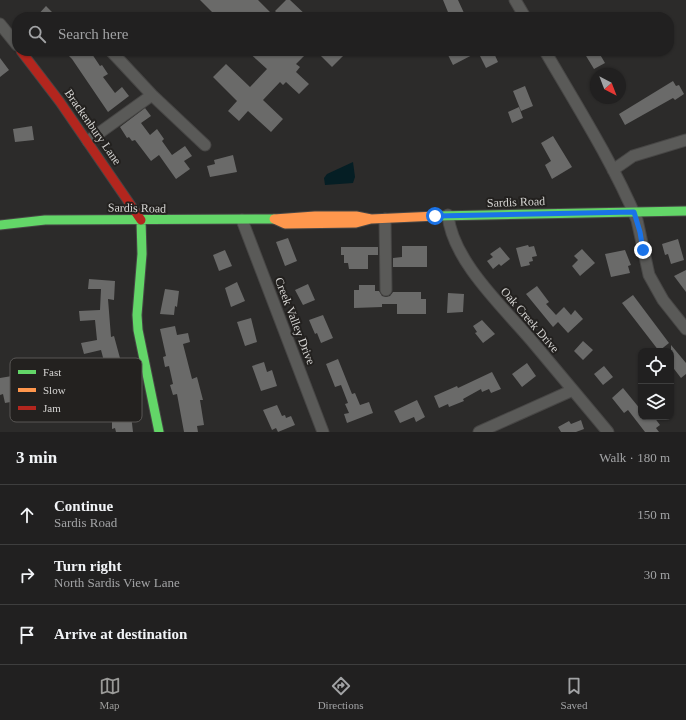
<!DOCTYPE html>
<meta charset="utf-8">
<style>
body{margin:0;font-family:Georgia,serif;background:#292829;color:#f1f3f6}
.controls{position:absolute;right:12px;bottom:12px;display:grid;overflow:hidden;border-radius:8px;box-shadow:0 1px 3px #0004}
.controls button{width:36px;height:36px;display:grid;place-items:center;padding:0;border:0;border-bottom:1px solid #3e3e3e;background:#212020;color:#f1f3f6;font:20px sans-serif}
.compass{position:absolute;left:590px;top:68px;width:36px;height:36px;border-radius:50%;background:#212020;box-shadow:0 1px 3px #0004;rotate:138deg}
.stop{position:absolute;width:12px;height:12px;margin:-9px;border:3px solid #1a73e8;border-radius:50%;background:#fff}
.stop.end{background:#1a73e8;border-color:#fff;box-shadow:0 1px 4px #0008}
.list{margin:0;padding:0;list-style:none}
h2{display:flex;justify-content:space-between;align-items:center;height:52px;margin:0;padding:0 16px;font-size:17px}
h2 small{font-size:13px;font-weight:400;color:#a2a3a5}
.list li{display:grid;grid-template-columns:26px 1fr auto;gap:12px;align-items:center;box-sizing:border-box;height:60px;padding:0 16px;border-top:1px solid #3e3e3e}
.list b{display:block;font-size:15px;white-space:nowrap}
.list p{margin:0;font-size:13px;white-space:nowrap;color:#a2a3a5}
.list em{font-size:13px;font-style:normal;color:#a2a3a5}
.icon{flex:none;width:22px;height:22px;fill:none;stroke:currentColor;stroke-width:2;stroke-linecap:round;stroke-linejoin:round}
.map{position:relative;flex:none;width:686px;height:432px;overflow:hidden}
.search{position:absolute;background:#212020;box-shadow:0 1px 3px #0004;left:12px;right:12px;top:12px;height:44px;display:flex;align-items:center;gap:10px;box-sizing:border-box;padding:0 14px;border-radius:16px;color:#a2a3a5;font-size:15px}
.sheet{height:232px;background:#212020}
nav{display:flex;justify-content:space-around;align-items:center;box-sizing:border-box;height:56px;border-top:1px solid #3e3e3e;background:#212020;font-size:11px;color:#a2a3a5}
nav a{display:grid;justify-items:center;gap:2px}
nav .on{color:#9a9a98}
.map>svg:first-child{display:block}
</style>
<div class="map">
<svg width="686" height="432" viewBox="0 0 686 432">
<rect width="100%" height="100%" fill="#2c2b2a"/>
<path fill="#051e24" d="M353,162L355,177L353,183L325,185L324,178L327,174Z"/>
<path fill="#6a6a69" d="M200,0H258L270,12L266,17H217Z
M286,0H290L308,17H281L275,11Z
M443,0H458L464,13L456,17H450Z
M46,6L57,17H36Z
M64,51H90L100,66L102,65L108,74L103,77L115,93L122,87L129,96L108,112L72,59Z
M247,51H309L296,64L300,67L296,72L309,84L299,94L286,82L283,85L280,82L263,100L283,119L271,132L248,111L239,121L228,111L237,101L213,77L226,64L250,87L267,69Z
M316,51H348L332,67Z
M446,51H493L498,62L486,68L478,52L453,65Z
M583,51H598L605,63L594,69Z
M0,58L9,70L0,77Z
M673,81L676,86L679,85L684,94L675,100L673,98L625,125L619,114Z
M525,86L533,106L521,111L513,91Z
M519,107L523,118L512,123L508,112Z
M145,108L151,116L141,123L150,135L157,129L164,139L162,141L172,155L185,146L192,156L184,161L190,169L176,179L159,155L151,161L135,140L132,141L129,137L127,138L120,127Z
M32,126L34,140L15,142L13,129Z
M553,136L572,167L552,179L545,165L551,161L541,143Z
M233,155L237,172L210,177L207,166L215,164L214,160Z
M288,238L297,261L285,266L276,242Z
M678,239L684,260L671,264L668,254L665,255L662,244Z
M528,245L529,247L534,246L537,256L532,257L533,261L529,262L530,265L521,267L516,248Z
M402,246H427V267H393V258L402,257Z
M341,247H378V255H368V269H349L348,263H344V255H341Z
M500,247L510,259L501,266L499,264L493,269L487,261L493,257L490,254Z
M582,249L595,263L580,276L572,266L578,260L574,256Z
M225,250L232,266L219,271L213,255Z
M625,250L631,265L628,266L630,273L611,277L605,254Z
M686,270V292L674,276Z
M89,279L115,281L114,300L108,299L111,337L114,336L127,384L132,406H130L133,432H116L115,428L112,429V422L118,421L112,395H113L101,350L84,354L81,343L97,340L95,320L80,321L79,311L100,310L101,289H88Z
M237,282L245,301L231,307L225,288Z
M308,284L315,300L303,305L295,290Z
M359,285H375V291H379L382,296L386,297L390,296L393,292H421V299H426V314H397V304H382V307L354,308V290H359Z
M537,286L549,302L546,304L556,315L564,307L571,315L575,310L583,319L568,333L558,322L553,327L526,294Z
M165,289L179,291L177,307L175,306L174,315L160,314Z
M448,293L464,294L463,312L447,313Z
M633,295L669,343L659,351L622,303Z
M323,315L333,338L321,343L317,333L315,334L309,320Z
M251,318L257,342L245,346L237,322Z
M482,320L495,334L483,343L475,333L477,332L473,326Z
M175,326L177,335L188,333L190,342L183,344L192,379L197,377L203,400H200L204,425L197,426L198,432H184L177,394L173,395L170,385L173,384L169,366L165,367L163,357L166,356L160,329Z
M583,341L593,350L583,360L574,351Z
M671,345L686,363V374L681,378L671,365Z
M338,359L352,394L355,393L360,405L369,402L373,413L347,423L344,414L349,413L345,404L348,403L341,385L335,387L326,364Z
M264,362L267,372L272,370L277,386L261,391L252,366Z
M527,363L536,376L522,387L512,374Z
M604,366L613,377L603,385L594,374Z
M492,372L501,389L491,393L489,389L482,392L481,389L463,399L464,401L449,407L448,404L439,408L434,396L457,386L458,388Z
M12,376L16,401L5,403L3,394L0,395V378Z
M623,388L641,410V417H654L660,425L656,428L659,432H645L628,410L624,413L612,398Z
M417,400L425,417L416,422L414,417L400,423L394,411Z
M277,405L282,416L285,415L286,418L291,416L295,425L278,432L276,428L272,430L263,410Z
M581,420L584,429L576,432H561L558,427L569,421L571,424Z"/>
<g fill="none" stroke-linecap="round" stroke-linejoin="round">
<g stroke="#474645" stroke-width="13">
<path id="street" d="M515,0L525,17
M0,24L17,45
M111,51L152,95L205,145
M545,51C577,106 612,161 637,220L649,275L663,300L686,329
M88,141L152,95
M613,170L633,156L686,140
M448,215C452,260 503,307 531,340C557,371 582,401 608,432
M385,219L386,290
M242,220L323,432
M479,432L573,390"/>
</g>
<g stroke="#474645" stroke-width="11">
<path id="fast" d="M437,216L686,211
M141,220L142,254L137,315L138,330L159,432
M0,225L45,220L274,219"/>
</g>
<g stroke="#474645" stroke-width="11">
<path id="slow" d="M371,219L356,223L285,224L274,219L315,216H356L371,219L437,216"/>
</g>
<g stroke="#474645" stroke-width="11">
<path id="jam" d="M21,51L60,102L141,220"/>
</g>
<use href="#street" stroke="#5a5a58" stroke-width="11"/>
<use href="#fast" stroke="#63d668" stroke-width="9"/>
<use href="#slow" stroke="#ff974d" stroke-width="9"/>
<use href="#jam" stroke="#b3261e" stroke-width="9"/>
</g>
<g fill="none" stroke-linecap="round" stroke-linejoin="round">
<path stroke="#1a73e8" stroke-width="5" d="M435,216L634,212L640,232L643,250"/>
</g>
<g text-anchor="middle" dominant-baseline="central" stroke-width="4" stroke-linejoin="round" paint-order="stroke">
<g font-size="12" fill="#d6d5d3" stroke="#23211f">
<text transform="translate(93 127) rotate(55)">Brackenbury Lane</text>
<text transform="translate(516 202) rotate(-2)">Sardis Road</text>
<text transform="translate(137 208) rotate(1)">Sardis Road</text>
<text transform="translate(530 320) rotate(49)">Oak Creek Drive</text>
<text transform="translate(295 321) rotate(69)">Creek Valley Drive</text>
</g>
</g>
<rect x="10" y="358" width="132" height="64" rx="6" fill="#23211f" stroke="#595755" stroke-width="1"/>
<rect x="18" y="370" width="18" height="4" fill="#63d668"/>
<rect x="18" y="388" width="18" height="4" fill="#ff974d"/>
<rect x="18" y="406" width="18" height="4" fill="#b3261e"/>
<g font-size="11" fill="#d6d5d3">
<text x="43" y="376">Fast</text>
<text x="43" y="394">Slow</text>
<text x="43" y="412">Jam</text>
</g>
</svg>
<div class="controls">
<button><svg class="icon" aria-label="locate" viewBox="0 0 24 24"><circle cx="12" cy="12" r="6"/><path d="M12 2v4M12 18v4M2 12h4M18 12h4"/></svg></button>
<button><svg class="icon" aria-label="layers" viewBox="0 0 24 24"><path d="M12 4l9 5-9 5-9-5zM3 14l9 5 9-5"/></svg></button>
</div>
<svg class="compass" viewBox="-18 -18 36 36"><path d="M0-13l5 13h-10z" fill="#e53935"/><path d="M0 13l5-13h-10z" fill="#a2a3a5"/></svg>
<div class="stop" style="left:435px;top:216px"></div>
<div class="stop end" style="left:643px;top:250px"></div>
<div class="search"><svg class="icon" aria-label="search" viewBox="0 0 24 24"><circle cx="10" cy="10" r="6"/><path d="M15 15l6 6"/></svg>Search here</div>
</div>
<section class="sheet">
<h2>3 min<small>Walk · 180 m</small></h2>
<ul class="list">
<li><svg class="icon" aria-label="ahead" viewBox="0 0 24 24"><path d="M12 20V5M6 11l6-6 6 6"/></svg><div><b>Continue</b><p>Sardis Road</p></div><em>150 m</em></li>
<li><svg class="icon" aria-label="right" viewBox="0 0 24 24"><path d="M7 20v-9h11M14 6l5 5-5 5"/></svg><div><b>Turn right</b><p>North Sardis View Lane</p></div><em>30 m</em></li>
<li><svg class="icon" aria-label="arrive" viewBox="0 0 24 24"><path d="M6 21V4h12l-3 4 3 4H6"/></svg><div><b>Arrive at destination</b></div></li>
</ul>
</section>
<nav>
<a class="on"><svg class="icon" aria-label="map" viewBox="0 0 24 24"><path d="M3 6l6-2 6 2 6-2v14l-6 2-6-2-6 2zM9 4v14M15 6v14"/></svg>Map</a>
<a><svg class="icon" aria-label="directions" viewBox="0 0 24 24"><path d="M12 3l9 9-9 9-9-9zM9 14v-3h6M13 9l2 2-2 2"/></svg>Directions</a>
<a><svg class="icon" aria-label="saved" viewBox="0 0 24 24"><path d="M7 4h10v16l-5-4-5 4z"/></svg>Saved</a>
</nav>
